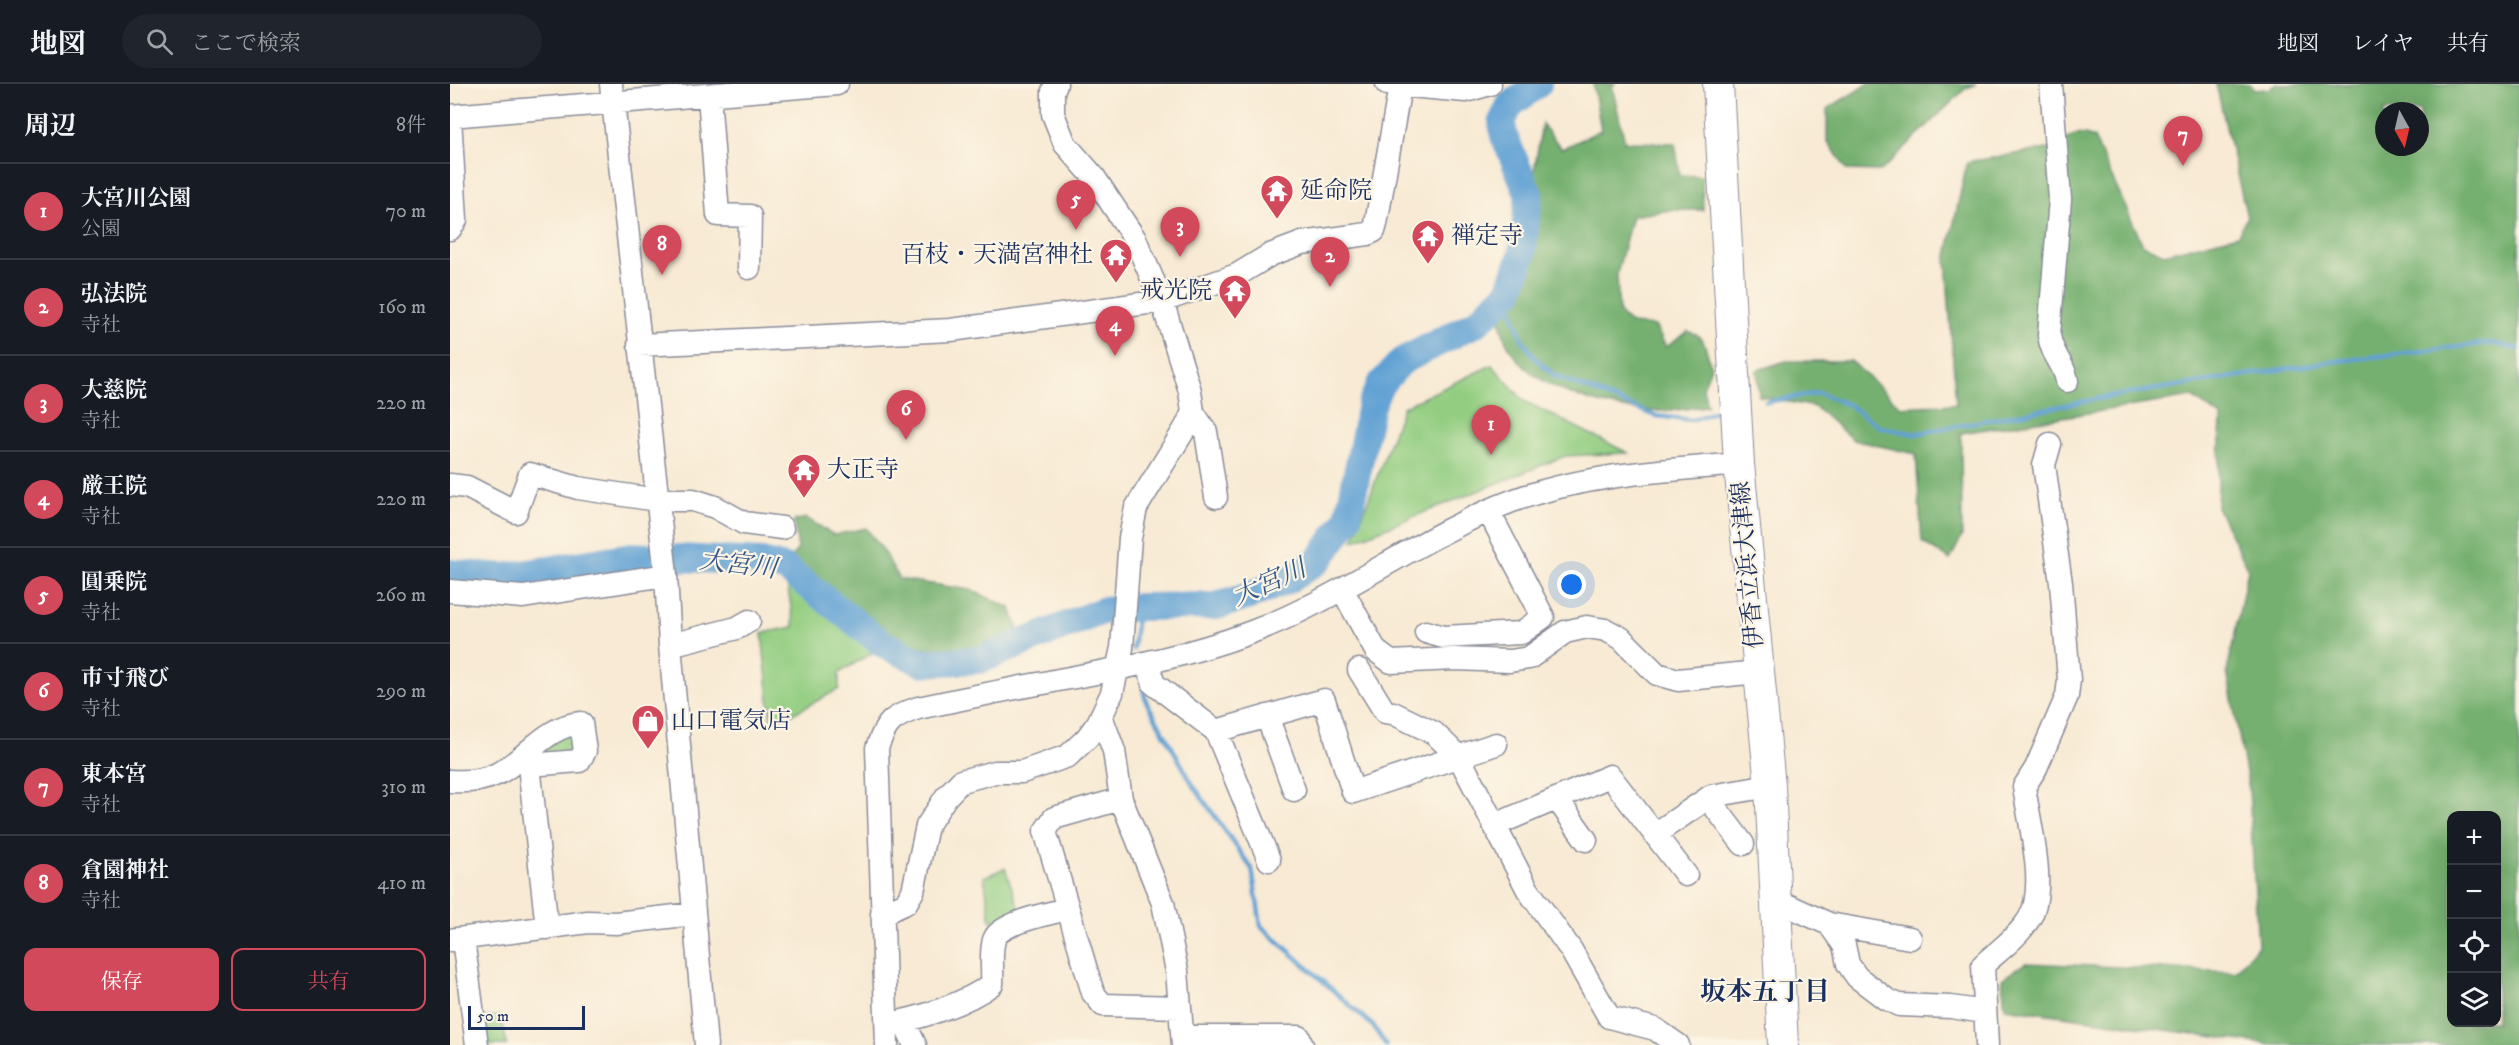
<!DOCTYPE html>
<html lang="ja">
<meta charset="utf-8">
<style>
body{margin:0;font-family:"IM FELL DW Pica","Noto Serif JP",serif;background:#20242c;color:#f1f3f6}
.controls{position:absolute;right:18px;bottom:18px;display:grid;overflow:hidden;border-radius:12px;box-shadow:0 6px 24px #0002}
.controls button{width:54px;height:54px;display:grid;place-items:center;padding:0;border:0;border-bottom:2px solid #363941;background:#171b24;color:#f1f3f6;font:30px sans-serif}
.compass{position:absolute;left:1925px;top:18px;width:54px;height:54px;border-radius:50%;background:#171b24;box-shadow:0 6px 24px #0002;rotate:172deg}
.scale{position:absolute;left:18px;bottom:15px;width:117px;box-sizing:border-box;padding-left:6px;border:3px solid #1b2f5e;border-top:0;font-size:16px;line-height:21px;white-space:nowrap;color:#1b2f5e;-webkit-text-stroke:4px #fcf5e5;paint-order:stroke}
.you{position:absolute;left:1122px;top:501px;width:21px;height:21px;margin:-15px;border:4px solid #fff;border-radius:50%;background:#1a73e8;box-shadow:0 0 0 9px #1a73e833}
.badge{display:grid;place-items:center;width:39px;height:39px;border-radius:50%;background:#d1495b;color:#fff;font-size:20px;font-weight:700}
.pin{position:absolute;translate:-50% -50px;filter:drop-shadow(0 2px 3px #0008)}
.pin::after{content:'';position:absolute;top:32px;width:21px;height:18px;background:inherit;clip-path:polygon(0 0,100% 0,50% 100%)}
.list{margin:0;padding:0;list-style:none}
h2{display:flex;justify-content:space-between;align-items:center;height:78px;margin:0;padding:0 24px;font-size:26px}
h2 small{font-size:20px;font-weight:400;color:#9ea1a6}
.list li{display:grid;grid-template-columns:39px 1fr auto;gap:18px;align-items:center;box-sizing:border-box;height:96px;padding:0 24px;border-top:2px solid #363941}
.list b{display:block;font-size:22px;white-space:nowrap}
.list p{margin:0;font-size:20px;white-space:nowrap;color:#9ea1a6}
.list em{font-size:20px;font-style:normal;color:#9ea1a6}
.actions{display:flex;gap:12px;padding:18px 24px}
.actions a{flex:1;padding:14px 0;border:2px solid #d1495b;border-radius:12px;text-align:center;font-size:21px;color:#d1495b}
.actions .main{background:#d1495b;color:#fff}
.icon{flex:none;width:33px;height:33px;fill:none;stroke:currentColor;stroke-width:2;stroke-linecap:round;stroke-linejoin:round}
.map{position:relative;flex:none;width:2069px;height:961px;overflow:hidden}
header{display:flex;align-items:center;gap:36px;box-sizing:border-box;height:84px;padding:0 30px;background:#171b24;border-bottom:2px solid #363941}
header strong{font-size:28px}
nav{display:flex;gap:33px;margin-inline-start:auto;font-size:21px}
.search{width:420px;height:54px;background:#20242c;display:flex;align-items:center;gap:15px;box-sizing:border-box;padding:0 21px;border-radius:33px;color:#9ea1a6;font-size:22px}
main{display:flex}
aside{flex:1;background:#171b24}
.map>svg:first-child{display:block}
</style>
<header>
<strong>地図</strong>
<div class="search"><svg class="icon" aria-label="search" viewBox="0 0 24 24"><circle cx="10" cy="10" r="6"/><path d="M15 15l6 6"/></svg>ここで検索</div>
<nav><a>地図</a><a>レイヤ</a><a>共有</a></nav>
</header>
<main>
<aside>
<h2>周辺<small>8件</small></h2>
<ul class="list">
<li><span class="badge">1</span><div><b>大宮川公園</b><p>公園</p></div><em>70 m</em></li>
<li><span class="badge">2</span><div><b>弘法院</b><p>寺社</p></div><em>160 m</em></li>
<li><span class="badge">3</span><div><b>大慈院</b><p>寺社</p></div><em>220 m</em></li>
<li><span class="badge">4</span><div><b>厳王院</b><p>寺社</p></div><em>220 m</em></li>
<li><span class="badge">5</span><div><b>圓乗院</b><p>寺社</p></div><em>260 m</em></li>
<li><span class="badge">6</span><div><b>市寸飛び</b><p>寺社</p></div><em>290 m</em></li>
<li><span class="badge">7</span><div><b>東本宮</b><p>寺社</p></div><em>310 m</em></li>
<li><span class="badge">8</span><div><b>倉園神社</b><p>寺社</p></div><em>410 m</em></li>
</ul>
<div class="actions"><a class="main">保存</a><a>共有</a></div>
</aside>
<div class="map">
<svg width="2069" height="961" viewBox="0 0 2069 961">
<rect width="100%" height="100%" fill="#fcf5e5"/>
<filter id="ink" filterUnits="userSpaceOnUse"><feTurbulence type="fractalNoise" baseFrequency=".0167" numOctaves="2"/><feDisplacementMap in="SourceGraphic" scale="12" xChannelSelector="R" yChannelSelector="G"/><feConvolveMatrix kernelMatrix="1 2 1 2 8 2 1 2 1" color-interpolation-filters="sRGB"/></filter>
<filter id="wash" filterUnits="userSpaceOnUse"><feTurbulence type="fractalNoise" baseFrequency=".008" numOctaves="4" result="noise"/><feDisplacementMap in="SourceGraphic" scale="24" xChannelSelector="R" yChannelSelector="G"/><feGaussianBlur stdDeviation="1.35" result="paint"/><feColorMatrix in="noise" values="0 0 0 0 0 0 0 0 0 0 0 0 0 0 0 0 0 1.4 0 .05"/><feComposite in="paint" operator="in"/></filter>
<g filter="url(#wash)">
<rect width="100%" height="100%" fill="#f8ead4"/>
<path fill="#93cd81" stroke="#577e70" stroke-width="1.5" d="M1042,281L1074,317L1178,369L1115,372L903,457L953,323Z
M336,491L378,525L422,569L389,589V605L337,633L321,635L312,549L344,543Z
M120,643L132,666L80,679Z
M555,784L570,827L541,838L534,793Z
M51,932L57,961H37L33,934Z"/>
<path fill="#76b06f" stroke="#487066" stroke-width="1.5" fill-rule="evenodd" d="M1143,0H1165L1162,2L1175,58L1225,59L1230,91L1252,92L1253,126H1221L1182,132L1167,190L1169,229L1181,240L1205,242L1216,263L1238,247L1249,252L1255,261L1261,283L1253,304L1257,322C1239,324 1220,328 1202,327C1157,325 1084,307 1060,265C1053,254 1051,242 1049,230L1065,213L1078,174L1084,87L1092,40L1112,65L1151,46Z
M1418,0H1526L1515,5L1431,87L1397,86L1377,56V25Z
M1766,0H1800L1804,6L1818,5L1827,0H2069V961H1824L1555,924L1552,895L1575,879L1785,888L1808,862L1799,705L1777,588L1798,485L1767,423L1771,333L1742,313L1511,349L1512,452L1500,476L1472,458L1466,370L1403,356L1365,323L1309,312L1307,286L1336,277H1401L1451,323L1506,320L1496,176L1517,78L1609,63C1621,49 1628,48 1644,54L1693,161L1714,170L1788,151L1797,133ZM1934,27H1970V63H1934ZM2002,732H2046V938H2002Z
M356,434L384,451L416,444L433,466L449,495L521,506L561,524L568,545L548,558L501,568L473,564L432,550L340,474L348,465L344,437Z"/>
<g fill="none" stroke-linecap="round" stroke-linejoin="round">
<path stroke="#61a1d4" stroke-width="4.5" d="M1054,213L1061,223L1072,255L1085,274L1105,292L1206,332L1242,336L1272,325
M1316,318L1369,309L1399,321L1430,343L1465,350L1657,313L1879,278L2041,259L2069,265
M683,565L688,523
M693,605L696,617L743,701L802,785L811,842L923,942L936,961"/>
<path stroke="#61a1d4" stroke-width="28" d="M228,474L312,478L335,484L433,560L472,579L530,576L652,527L688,523L766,522L797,513L838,496L869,476L898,434L921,321L930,301L952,277L1026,239L1059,208L1072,171L1079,111L1054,52L1052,38L1060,21L1088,0
M0,489L54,493L182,472L200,473"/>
</g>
</g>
<g filter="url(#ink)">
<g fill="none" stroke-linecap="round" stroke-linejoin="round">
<g stroke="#8a8c99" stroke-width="25">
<path id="minor" d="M161,0L216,491L220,561L256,961
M937,0L1016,7L1040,0
M1601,0L1610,115L1599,251C1602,273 1614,278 1617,297
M259,11L268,131L300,132L299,184
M0,32L387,0
M0,33L6,136L0,145
M189,261L501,246L712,217L787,191L820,171L852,159L918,150L924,147L926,140L950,2
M743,328L756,348L766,413
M0,401L17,403L66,428L80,390L128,404L207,416H243L265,423L294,439L332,444
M892,505L926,567L941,578L1004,575L1060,577L1079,574L1115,548L1137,543L1156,546L1171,554L1207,590L1228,596L1308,588
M0,507L73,513L216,491
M976,548L993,553L1071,549L1093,533L1039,428
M220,561L287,544L299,537
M697,580L704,600L766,647L874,616L903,708L1046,660
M909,586L935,628L943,629L984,649L1009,673L1078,806L1121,866L1159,933L1205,945L1228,961
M651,632L664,667L671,715L713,819L727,887L733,961
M817,632L844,706
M766,647L819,776
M79,681L97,844
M0,697C15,698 33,697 47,690C77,675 95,642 131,639L135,667L129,677L79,681L68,676
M1258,714L1293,760
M671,715L604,734L595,747L643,909L653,921L730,923
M1107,715L1136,756
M1045,741L1160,692L1236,791
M1205,750L1261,712L1320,702
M1328,817L1379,840L1460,854
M432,830L456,819L463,807L477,742L496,713L511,697L545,688H572L618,672L637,654L648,639L662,609L672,564L680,454L686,424L736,343L743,328L740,307L712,217L685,155L644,93L615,60L603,30V7L606,0
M1379,840L1394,861L1398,880L1407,893L1436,915L1449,921L1501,923L1535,928
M13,855L27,961
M0,856L138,838L166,839L243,830
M454,938L465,961
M437,940C469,935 517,919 542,900C543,887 540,869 544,856C549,839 601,829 618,825
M733,953H849L852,961
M437,961L427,664C436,638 442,633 468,624C508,616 548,607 588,600C660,586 730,575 799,549C891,515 970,452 1062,417C1135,390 1212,387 1289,380
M1537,961L1533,881C1548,867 1568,853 1579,835C1598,805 1579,738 1574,703L1586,684L1617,612L1619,596L1611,499L1594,381L1600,360"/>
</g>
<g stroke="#8a8c99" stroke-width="32">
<path id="major" d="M1268,0L1289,380L1320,702L1333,961"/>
</g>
<use href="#minor" stroke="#fff" stroke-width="22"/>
<use href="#major" stroke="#fff" stroke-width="30"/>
</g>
</g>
<defs>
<g id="temple-pin" transform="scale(1.725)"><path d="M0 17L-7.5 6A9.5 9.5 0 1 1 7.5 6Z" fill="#d1495b" stroke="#fcf5e5"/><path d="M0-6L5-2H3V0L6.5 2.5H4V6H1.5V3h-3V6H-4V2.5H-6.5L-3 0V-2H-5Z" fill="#fff"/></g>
<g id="shop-pin" transform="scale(1.725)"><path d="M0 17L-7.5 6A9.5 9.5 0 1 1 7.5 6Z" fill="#d1495b" stroke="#fcf5e5"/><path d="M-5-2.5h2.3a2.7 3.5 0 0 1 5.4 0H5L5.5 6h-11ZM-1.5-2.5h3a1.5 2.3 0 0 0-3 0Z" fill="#fff"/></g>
</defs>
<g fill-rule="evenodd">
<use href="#temple-pin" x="827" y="107"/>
<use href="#temple-pin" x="978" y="152"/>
<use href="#temple-pin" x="666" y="171"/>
<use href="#temple-pin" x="785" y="207"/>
<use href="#temple-pin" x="354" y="386"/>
<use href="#shop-pin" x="198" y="637"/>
</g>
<g text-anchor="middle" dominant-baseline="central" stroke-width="4.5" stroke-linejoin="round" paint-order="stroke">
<g font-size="24" fill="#1b2f5e" stroke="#fcf5e5" text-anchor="start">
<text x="850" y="107">延命院</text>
<text x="1001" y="152">禅定寺</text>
<text x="643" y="171" text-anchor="end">百枝・天満宮神社</text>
<text x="762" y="207" text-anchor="end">戒光院</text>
<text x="377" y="386">大正寺</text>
<text x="221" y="637">山口電気店</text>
</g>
<g font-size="24" fill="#1b2f5e" stroke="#fcf5e5">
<text transform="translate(1298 481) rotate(-95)">伊香立浜大津線</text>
</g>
<g font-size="26" font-style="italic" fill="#345787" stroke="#fcf5e5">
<text transform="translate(288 481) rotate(7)">大宮川</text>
<text transform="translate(819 499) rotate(-24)">大宮川</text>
</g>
<g font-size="26" font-weight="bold" fill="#1b2f5e" stroke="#fcf5e5">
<text x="1315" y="908">坂本五丁目</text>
</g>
</g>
</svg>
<div class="controls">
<button>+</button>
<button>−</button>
<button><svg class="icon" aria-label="locate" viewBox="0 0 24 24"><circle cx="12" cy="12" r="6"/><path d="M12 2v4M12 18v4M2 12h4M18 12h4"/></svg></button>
<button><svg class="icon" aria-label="layers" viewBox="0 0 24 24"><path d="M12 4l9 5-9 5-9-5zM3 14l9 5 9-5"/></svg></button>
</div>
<svg class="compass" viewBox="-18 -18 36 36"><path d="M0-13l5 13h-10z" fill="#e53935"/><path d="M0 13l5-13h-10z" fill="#9ea1a6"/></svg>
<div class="scale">50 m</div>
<div class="you"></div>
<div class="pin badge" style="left:1041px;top:371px">1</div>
<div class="pin badge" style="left:880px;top:203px">2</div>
<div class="pin badge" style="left:730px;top:173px">3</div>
<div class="pin badge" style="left:665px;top:272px">4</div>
<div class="pin badge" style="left:626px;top:146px">5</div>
<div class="pin badge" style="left:456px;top:356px">6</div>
<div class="pin badge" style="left:1733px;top:82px">7</div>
<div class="pin badge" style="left:212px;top:191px">8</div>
</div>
</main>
